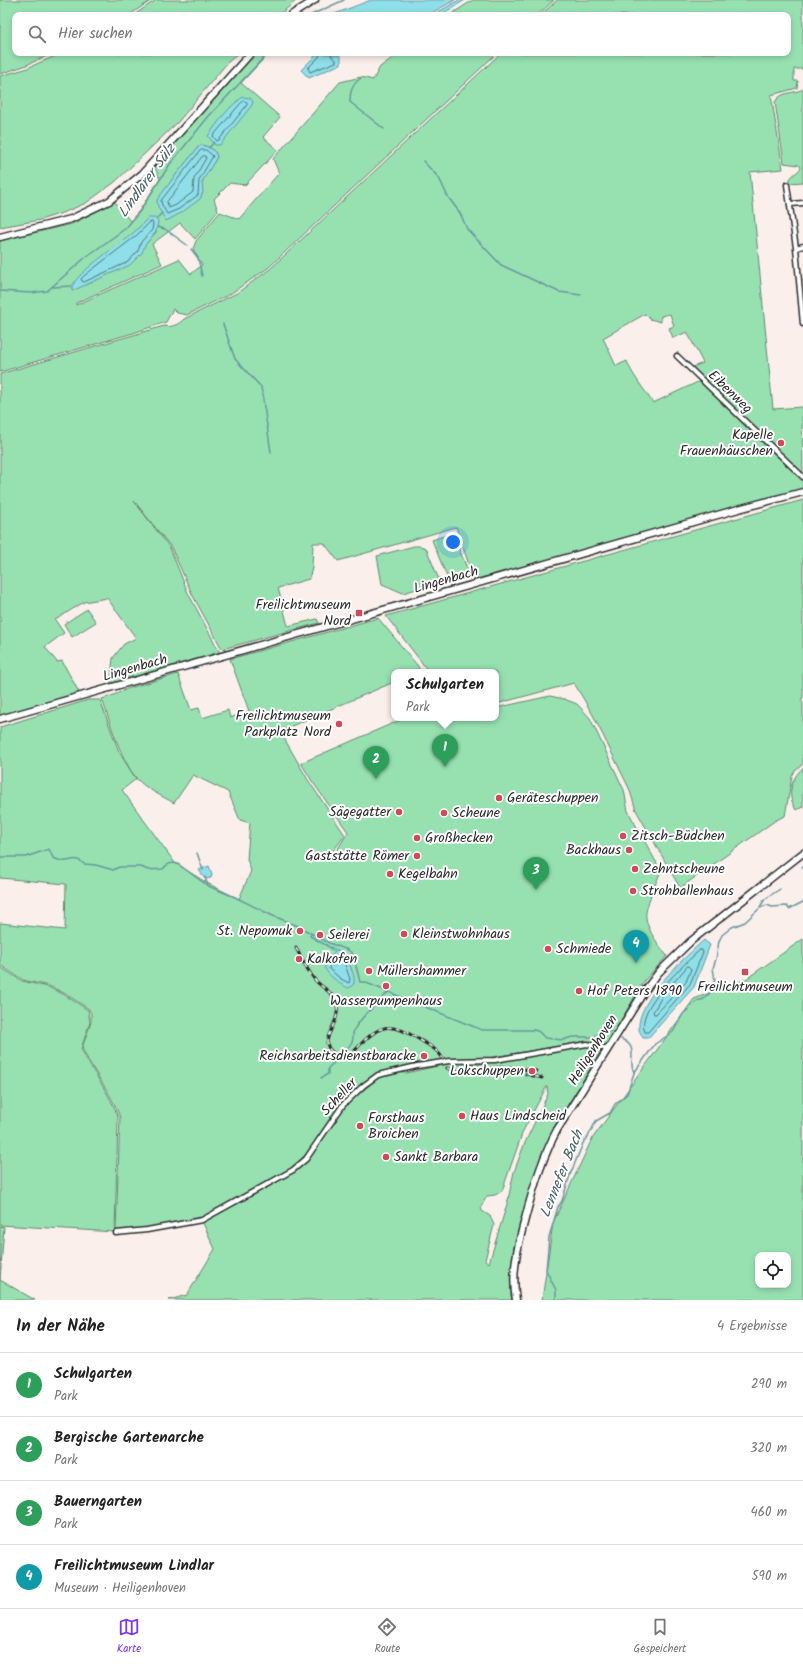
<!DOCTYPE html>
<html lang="de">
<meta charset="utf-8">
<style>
body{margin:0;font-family:Kalam,sans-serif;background:#f2f2f2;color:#222}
.controls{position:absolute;right:12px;bottom:12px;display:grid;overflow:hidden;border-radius:8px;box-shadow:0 2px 6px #0003}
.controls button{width:36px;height:36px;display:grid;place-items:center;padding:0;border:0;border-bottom:1px solid #e0e0e0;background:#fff;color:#222;font:20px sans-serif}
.you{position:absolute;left:453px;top:542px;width:14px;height:14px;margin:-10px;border:3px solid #fff;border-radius:50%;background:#1a73e8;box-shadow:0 0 0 6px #1a73e833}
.badge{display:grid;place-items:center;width:26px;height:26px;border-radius:50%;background:#7c3aed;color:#fff;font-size:13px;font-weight:700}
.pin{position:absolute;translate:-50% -33px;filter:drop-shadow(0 1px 2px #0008)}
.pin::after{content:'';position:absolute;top:21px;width:14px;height:12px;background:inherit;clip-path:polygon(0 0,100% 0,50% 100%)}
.popup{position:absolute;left:391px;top:669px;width:108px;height:52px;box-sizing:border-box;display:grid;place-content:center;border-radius:8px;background:#fff;filter:drop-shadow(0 1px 3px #0005);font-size:13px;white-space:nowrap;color:#767676}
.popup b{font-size:15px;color:#222}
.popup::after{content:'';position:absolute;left:50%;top:100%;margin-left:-8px;border:8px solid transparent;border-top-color:#fff}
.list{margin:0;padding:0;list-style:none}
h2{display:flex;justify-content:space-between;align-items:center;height:52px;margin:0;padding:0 16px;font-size:17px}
h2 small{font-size:13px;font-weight:400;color:#767676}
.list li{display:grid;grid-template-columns:26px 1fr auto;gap:12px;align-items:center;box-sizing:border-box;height:64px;padding:0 16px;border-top:1px solid #e0e0e0}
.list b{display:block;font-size:15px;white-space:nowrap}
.list p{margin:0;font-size:13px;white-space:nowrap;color:#767676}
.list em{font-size:13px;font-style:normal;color:#767676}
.icon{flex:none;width:22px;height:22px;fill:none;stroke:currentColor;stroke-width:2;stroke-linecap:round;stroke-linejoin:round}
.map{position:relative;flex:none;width:803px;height:1300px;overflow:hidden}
.search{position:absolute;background:#fff;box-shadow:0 2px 6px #0003;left:12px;right:12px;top:12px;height:44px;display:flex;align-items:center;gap:10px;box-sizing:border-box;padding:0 14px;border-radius:8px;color:#767676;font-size:15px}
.sheet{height:308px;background:#fff}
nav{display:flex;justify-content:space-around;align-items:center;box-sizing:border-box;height:56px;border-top:1px solid #e0e0e0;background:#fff;font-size:11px;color:#767676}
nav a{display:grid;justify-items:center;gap:2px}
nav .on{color:#7c3aed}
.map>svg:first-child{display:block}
</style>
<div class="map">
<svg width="803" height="1300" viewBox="0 0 803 1300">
<rect width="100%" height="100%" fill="#fbefec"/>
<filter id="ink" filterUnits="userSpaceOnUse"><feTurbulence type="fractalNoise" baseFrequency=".025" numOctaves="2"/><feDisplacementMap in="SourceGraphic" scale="8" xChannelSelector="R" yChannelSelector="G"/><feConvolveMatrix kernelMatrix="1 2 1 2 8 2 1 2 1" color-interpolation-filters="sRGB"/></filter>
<g filter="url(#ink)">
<path fill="#97e1b1" stroke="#61866e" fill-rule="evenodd" d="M0,0H152L129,15H15V53H54L24,66L0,74Z
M156,0H297L279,15H134Z
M473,0H554L538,15H450Z
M557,0H803V69H794V81H798L797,88L771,95L783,169L750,172L773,409L802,407L803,474L690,368L703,363L687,332L673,338L669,328L674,326L670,314L661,316V322L650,319L645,314L603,338L616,366L627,361C630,372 646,392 653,403L700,381L803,478V488L475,582L456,527L338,561L324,543H313L312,568L309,579L278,588L288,626L317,619L319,623L222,649L193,596L171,547L134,501L170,548L188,593L220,653L110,685L113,658L124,644L136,638L107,598L84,602L55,620L64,633L45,647L57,662L62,661L80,694L0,718V374L164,326C172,328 179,324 184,319L237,293L270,269L501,53H788V15H541Z
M62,53H239L227,63L178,122L115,182L86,203L65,212L40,220L0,227V76L25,69Z
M254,53H269L241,83L280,117L263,137L278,150L245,185L230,183L214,199L218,211L195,239L180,223L152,244L162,264L76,303V305L179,259L191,274L202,265L193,249L196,241L220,212L239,219L279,173L273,159L340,82L361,77L373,80L380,67L399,53H497L268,268L230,294L187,315L177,313L173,309L166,322L133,333L0,372V241L72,224L115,202L130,221L139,211L160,179L155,168L208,102ZM238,100L215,145L209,136L217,124ZM200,145C208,146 215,149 217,157C213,165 205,174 202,183C200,190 206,195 197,200L171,181ZM148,218L156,232L145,245L110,251L134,233Z
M803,89V182L789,183C790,174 798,174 801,167L799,165L784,163L775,102C781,91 794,94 803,89Z
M803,500V698L801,699L803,702V764L795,771L792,776L785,816L776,820L680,888L636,810L629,788L593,715L574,683L496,704V672H429L386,616Z
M452,533L470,575L449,582L432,540Z
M414,546H420L426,548L440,582L403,593L382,584L377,556Z
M87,609L96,622L72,637L64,624Z
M378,618L417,665L420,670L416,672H394V682L280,731L308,780L345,835L333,851L336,852L348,832L312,781L301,763L405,718H496V708L550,696L564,699L577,704L590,718L624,790L628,811L661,871C657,881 644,908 646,918C648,932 659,945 667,956L644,981L606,1046L590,1041L481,1059H447L395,1068L377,1073L340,1104L307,1153L293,1167L264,1186L202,1219L147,1229L116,1232L120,1117C111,1092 93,1072 82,1048L91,1022V1014L89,1009L64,993L49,986L23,980L0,965V923L65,930L66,884L0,878V727L88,700H100L119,752L136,779L122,790L175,863L207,883L239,899L251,871L247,859L250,823L240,820L228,792L193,775L174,803C162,796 146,789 137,779C120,759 111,724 102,699L114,695L129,688L178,674L191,710L199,708L202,718L228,710L230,718L249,711L230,659Z
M803,768V807L796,810C794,806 792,802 791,798C789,787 795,774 803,768Z
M803,939V1300H542L553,1223L592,1139L694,999L746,979ZM758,1255H788V1285H758Z
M0,967L22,981L48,987L63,994L88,1010L90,1022L81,1049C92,1072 110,1093 118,1117L115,1232L0,1225Z
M589,1046L601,1051L554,1128L541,1155L514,1247L511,1295L512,1300H169L187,1295L215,1249L202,1221L289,1175L307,1159L344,1107L379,1077L395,1072L407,1073L450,1063L480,1064ZM547,1086L548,1094L524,1145L514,1172L507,1204L489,1263L485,1260L494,1225L490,1216L482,1211L481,1207L487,1196L495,1195L502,1191L523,1131Z
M0,1226L4,1227L0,1280Z
M0,1280L35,1300H0Z"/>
<path fill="#8edfe9" stroke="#66979d" d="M371,0H455L428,15H332Z
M459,0H465L441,15H433Z
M318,53L341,56V64L309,78L301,70Z
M243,97L250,98L253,102L252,105L220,145H215L208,136C218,122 229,106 243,97Z
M200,145C208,146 215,149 217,157L202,182L203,192L200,199L181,213L166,221L158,207L157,200L171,181Z
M148,218H156L158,222L156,232L145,245L142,253L130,265L72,291C67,278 122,243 133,233C138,229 143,223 148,218Z
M209,866L212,874L211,878L205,879L199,870Z
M704,940L710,945L694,987L648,1038H643C642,1035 639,1032 639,1029C636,1001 685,957 704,940Z
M331,947L347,956L354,977V983L352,986L349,988C343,987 323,972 325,966C326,958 331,958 335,951L330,949Z"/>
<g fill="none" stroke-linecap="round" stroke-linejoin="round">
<path stroke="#537377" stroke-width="1" d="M320,53L319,57L308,68L310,72L336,62V60L332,57L331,53
M244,101L247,102V105L219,140L217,141L213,136L240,104Z
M201,150H206L213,156L199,180L198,195L179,209L167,214L162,205L161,201Z
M203,156H205L206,158L194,179L193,192L176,205L169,208L167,202Z
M152,222L153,224L152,230L141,242L138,251L128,262L84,282L82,281L81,279L85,275L136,236L149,223Z
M700,950H702L703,952L690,984L648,1032H645C634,1010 685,963 700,950Z
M337,956L343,959L350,979L349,983L341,979L329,969L330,963Z
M688,966L691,969L686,982L656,1014H654L653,1012L663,995Z"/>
<path stroke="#66979d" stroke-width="1.5" d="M311,15L344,0
M361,78C352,84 350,92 350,102L384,129
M209,148L214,142
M423,161L439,178L448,197L460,213L467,229L501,265L559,292L581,295
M156,219L162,213
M157,227L165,229L187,245
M191,249L198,258L202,276
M53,287L71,286
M0,291L31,293L47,291L86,257L126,228L140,211L170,164L209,116L268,53
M223,324L235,359L261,387L271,452
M197,853L203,870
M0,857H26L49,849L53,858C56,859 62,862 66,861C74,860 77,857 84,864L96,865L113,870L119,867H141L148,870L163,869C167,864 171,862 178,864L208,886
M802,867L803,866
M205,877L208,886L235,897L271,915L298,926L329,943L348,950L353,954L360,982H364L482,1030H533L538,1031L545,1038L563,1040L572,1037H594L602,1031
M760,907L765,899L780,889
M311,934L310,936L331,948
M606,1031L612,1032
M621,1039C640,1047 627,1058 634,1072
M321,1078L328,1074V1068L336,1061L337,1058C342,1053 348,1049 352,1042C354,1039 352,1034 354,1030C362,1014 377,1005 388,992
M556,1300V1290L546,1270L549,1237L558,1207L562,1201L570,1175L584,1141L588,1137L596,1121L610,1113L615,1104L627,1094L634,1073L655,1044L673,1032L683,1014L697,1001L704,999L708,995L715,980L713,968L716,959L719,941L722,935L732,927L745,922L760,908L767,905L772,907L787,906L789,909L803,902"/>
<g stroke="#2b2b2b" stroke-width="7">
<path id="street" d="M787,185L796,248L803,324
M791,204L803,203
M796,248L803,246
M677,356L803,477
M116,1233L147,1230L202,1220L293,1170L306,1159L343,1105L363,1086L378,1075L417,1066L449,1061L495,1060L587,1044L608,1049"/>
</g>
<g stroke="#2b2b2b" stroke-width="9">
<path id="secondary" d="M291,15L315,0
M0,237L71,219L109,201L142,174L251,53
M0,719L742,508L803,492
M516,1300C511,1272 518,1245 525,1219C533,1188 542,1158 557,1130L643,993L659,972L691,941L803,853"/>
</g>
<use href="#street" stroke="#fff" stroke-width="4"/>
<use href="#secondary" stroke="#fff" stroke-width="6"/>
<g stroke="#2b2b2b" stroke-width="3">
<path id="rail" d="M296,948C302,959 307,970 315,980C322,988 335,993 337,1005C341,1029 310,1042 341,1058C352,1056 353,1052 361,1044C381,1023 392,1023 417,1038C426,1044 438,1049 443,1059
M447,1068L456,1071L509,1067L536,1071
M526,1074L542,1078"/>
</g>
<use href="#rail" stroke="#fff" stroke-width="1.5" stroke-dasharray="4.5" stroke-linecap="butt"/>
</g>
</g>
<g fill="#d1495b" stroke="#fff" stroke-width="1.5">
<circle cx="781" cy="443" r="4"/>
<rect x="355" y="609" width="8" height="8" rx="2"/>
<circle cx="339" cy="724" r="4"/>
<circle cx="499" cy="798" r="4"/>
<circle cx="399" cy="812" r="4"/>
<circle cx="444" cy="813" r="4"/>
<circle cx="623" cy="836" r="4"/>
<circle cx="417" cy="838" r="4"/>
<circle cx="629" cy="850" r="4"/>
<circle cx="417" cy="856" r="4"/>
<circle cx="635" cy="869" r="4"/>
<circle cx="390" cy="874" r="4"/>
<circle cx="633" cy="891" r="4"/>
<circle cx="300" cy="931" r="4"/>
<circle cx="404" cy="934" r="4"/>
<circle cx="320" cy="935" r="4"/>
<circle cx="548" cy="949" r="4"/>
<circle cx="299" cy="959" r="4"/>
<circle cx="369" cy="971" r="4"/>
<rect x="741" y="968" width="8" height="8" rx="2"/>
<circle cx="386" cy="986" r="4"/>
<circle cx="579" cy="991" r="4"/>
<circle cx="424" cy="1056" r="4"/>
<circle cx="532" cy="1071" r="4"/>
<circle cx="462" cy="1116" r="4"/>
<circle cx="360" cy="1126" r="4"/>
<circle cx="386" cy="1157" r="4"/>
</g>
<g text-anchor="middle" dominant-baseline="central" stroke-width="4" stroke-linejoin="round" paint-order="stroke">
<g font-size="14" fill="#2b2b2b" stroke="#fff">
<text transform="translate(730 392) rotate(44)">Eibenweg</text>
<text transform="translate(446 580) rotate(-16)">Lingenbach</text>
<text transform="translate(135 668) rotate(-16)">Lingenbach</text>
<text transform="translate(593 1050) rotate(-58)">Heiligenhoven</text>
<text transform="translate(339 1097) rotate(-47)">Scheller</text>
</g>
<g font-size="14" fill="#2b2b2b" stroke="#fff" text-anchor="start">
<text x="773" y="435" text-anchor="end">Kapelle<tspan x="773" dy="16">Frauenhäuschen</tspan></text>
<text x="351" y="605" text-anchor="end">Freilichtmuseum<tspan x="351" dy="16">Nord</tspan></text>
<text x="331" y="716" text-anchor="end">Freilichtmuseum<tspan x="331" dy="16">Parkplatz Nord</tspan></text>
<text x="507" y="798">Geräteschuppen</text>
<text x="391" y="812" text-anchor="end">Sägegatter</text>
<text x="452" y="813">Scheune</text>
<text x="631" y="836">Zitsch-Büdchen</text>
<text x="425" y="838">Großhecken</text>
<text x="621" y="850" text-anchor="end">Backhaus</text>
<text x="409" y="856" text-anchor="end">Gaststätte Römer</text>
<text x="643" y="869">Zehntscheune</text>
<text x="398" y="874">Kegelbahn</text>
<text x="641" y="891">Strohballenhaus</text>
<text x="292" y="931" text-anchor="end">St. Nepomuk</text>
<text x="412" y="934">Kleinstwohnhaus</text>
<text x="328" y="935">Seilerei</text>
<text x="556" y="949">Schmiede</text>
<text x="307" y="959">Kalkofen</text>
<text x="377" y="971">Müllershammer</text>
<text x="745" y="987" text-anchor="middle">Freilichtmuseum</text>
<text x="587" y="991">Hof Peters 1890</text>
<text x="386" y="1001" text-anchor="middle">Wasserpumpenhaus</text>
<text x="416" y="1056" text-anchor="end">Reichsarbeitsdienstbaracke</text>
<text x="524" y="1071" text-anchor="end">Lokschuppen</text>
<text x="470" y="1116">Haus Lindscheid</text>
<text x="368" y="1118">Forsthaus<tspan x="368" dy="16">Broichen</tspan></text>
<text x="394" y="1157">Sankt Barbara</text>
</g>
<g font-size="15" font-style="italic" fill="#496164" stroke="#fff">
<text transform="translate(147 181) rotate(-54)">Lindlarer Sülz</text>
<text transform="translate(562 1174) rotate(-68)">Lennefer Bach</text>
</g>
</g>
</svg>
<div class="controls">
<button><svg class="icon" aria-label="locate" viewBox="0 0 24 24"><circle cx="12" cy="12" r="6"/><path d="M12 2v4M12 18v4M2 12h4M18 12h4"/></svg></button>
</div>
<div class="you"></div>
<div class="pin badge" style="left:445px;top:767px;background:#2e9e5b">1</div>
<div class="popup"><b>Schulgarten</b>Park</div>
<div class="pin badge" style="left:376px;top:779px;background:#2e9e5b">2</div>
<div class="pin badge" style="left:536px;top:890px;background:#2e9e5b">3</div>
<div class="pin badge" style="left:636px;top:963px;background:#0f9aa8">4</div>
<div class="search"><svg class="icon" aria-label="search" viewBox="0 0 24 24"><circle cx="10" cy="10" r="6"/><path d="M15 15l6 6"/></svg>Hier suchen</div>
</div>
<section class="sheet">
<h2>In der Nähe<small>4 Ergebnisse</small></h2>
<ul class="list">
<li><span class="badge" style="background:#2e9e5b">1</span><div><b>Schulgarten</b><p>Park</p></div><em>290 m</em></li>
<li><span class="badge" style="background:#2e9e5b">2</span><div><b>Bergische Gartenarche</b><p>Park</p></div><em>320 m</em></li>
<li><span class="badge" style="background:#2e9e5b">3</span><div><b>Bauerngarten</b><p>Park</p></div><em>460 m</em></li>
<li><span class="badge" style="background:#0f9aa8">4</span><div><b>Freilichtmuseum Lindlar</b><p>Museum · Heiligenhoven</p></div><em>590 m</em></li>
</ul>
</section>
<nav>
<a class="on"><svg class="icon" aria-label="map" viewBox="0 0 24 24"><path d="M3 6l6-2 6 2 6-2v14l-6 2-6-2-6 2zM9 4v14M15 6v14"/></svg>Karte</a>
<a><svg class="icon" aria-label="directions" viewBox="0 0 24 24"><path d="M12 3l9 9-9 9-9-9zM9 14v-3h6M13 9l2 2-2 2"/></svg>Route</a>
<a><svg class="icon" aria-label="saved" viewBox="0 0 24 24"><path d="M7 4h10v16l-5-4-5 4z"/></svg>Gespeichert</a>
</nav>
